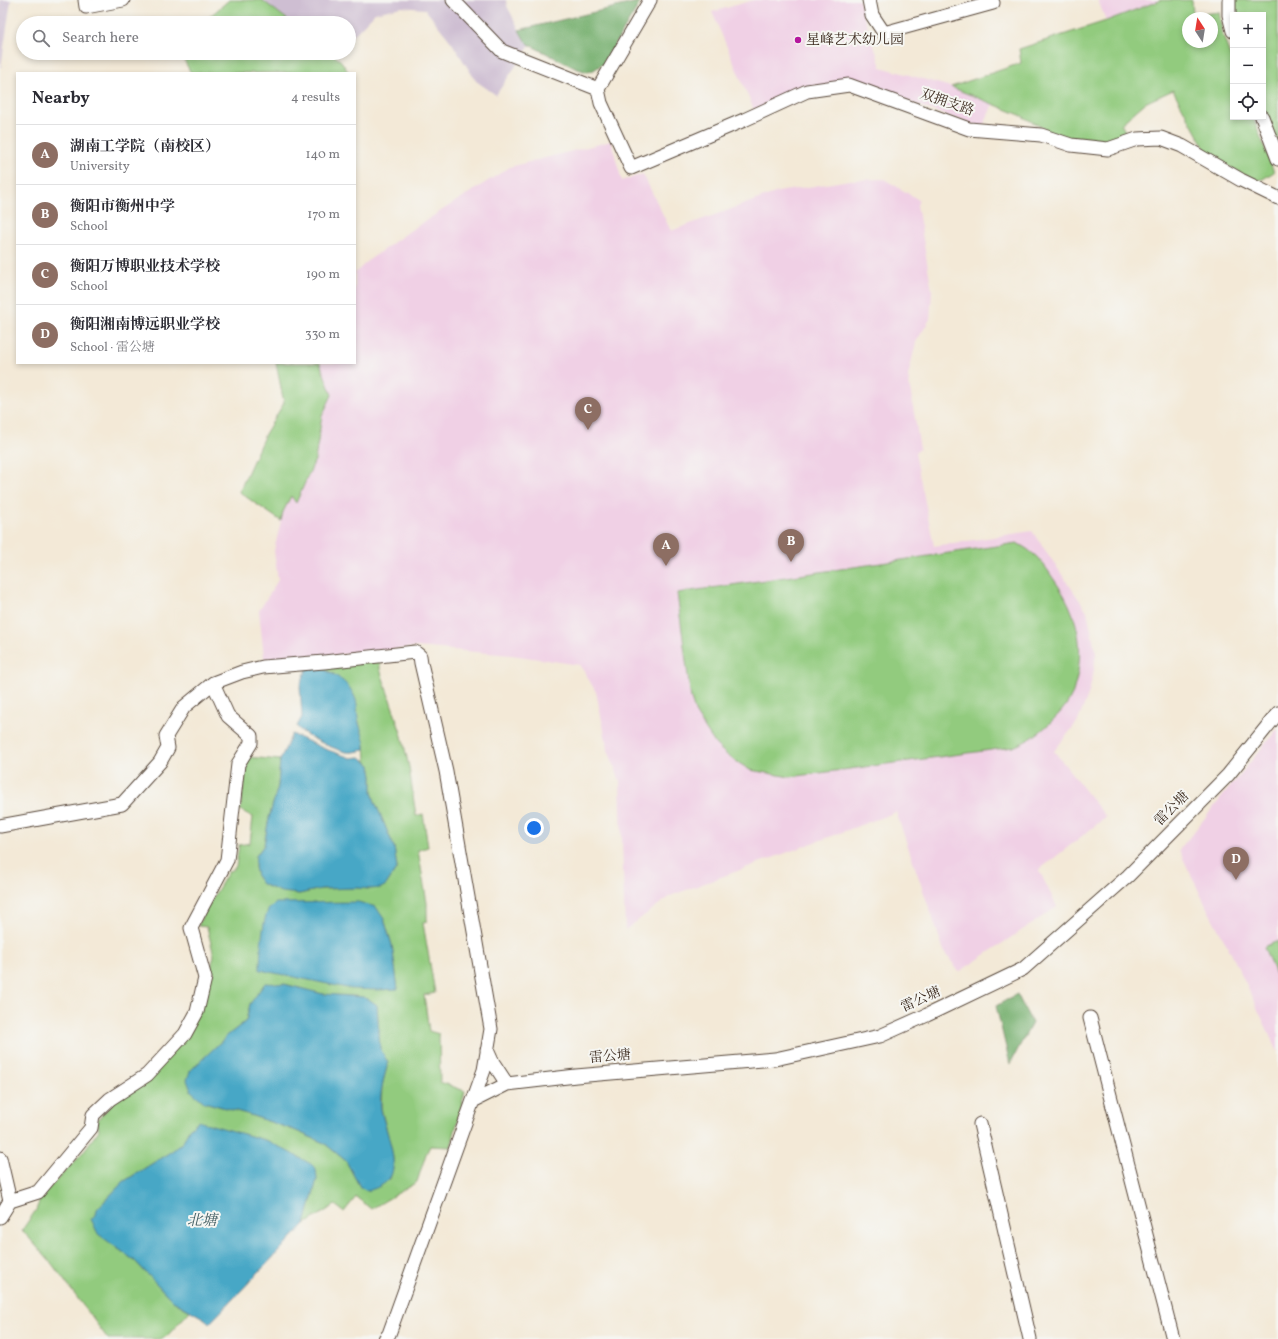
<!DOCTYPE html>
<meta charset="utf-8">
<style>
body{margin:0;font-family:Vollkorn,"Noto Serif SC",serif;background:#f2f2f3;color:#2b2b33}
.controls{position:absolute;right:12px;top:12px;display:grid;overflow:hidden;border-radius:0px;box-shadow:0 2px 6px #0003}
.controls button{width:36px;height:36px;display:grid;place-items:center;padding:0;border:0;border-bottom:1px solid #e1e1e2;background:#fff;color:#2b2b33;font:20px sans-serif}
.compass{position:absolute;left:1182px;top:12px;width:36px;height:36px;border-radius:50%;background:#fff;box-shadow:0 2px 6px #0003;rotate:348deg}
.you{position:absolute;left:534px;top:828px;width:14px;height:14px;margin:-10px;border:3px solid #fff;border-radius:50%;background:#1a73e8;box-shadow:0 0 0 6px #1a73e833}
.badge{display:grid;place-items:center;width:26px;height:26px;border-radius:50%;background:#1a73e8;color:#fff;font-size:13px;font-weight:700}
.pin{position:absolute;translate:-50% -33px;filter:drop-shadow(0 1px 2px #0008)}
.pin::after{content:'';position:absolute;top:21px;width:14px;height:12px;background:inherit;clip-path:polygon(0 0,100% 0,50% 100%)}
.list{margin:0;padding:0;list-style:none}
h2{display:flex;justify-content:space-between;align-items:center;height:52px;margin:0;padding:0 16px;font-size:17px}
h2 small{font-size:13px;font-weight:400;color:#7c7c81}
.list li{display:grid;grid-template-columns:26px 1fr auto;gap:12px;align-items:center;box-sizing:border-box;height:60px;padding:0 16px;border-top:1px solid #e1e1e2}
.list b{display:block;font-size:15px;white-space:nowrap}
.list p{margin:0;font-size:13px;white-space:nowrap;color:#7c7c81}
.list em{font-size:13px;font-style:normal;color:#7c7c81}
.icon{flex:none;width:22px;height:22px;fill:none;stroke:currentColor;stroke-width:2;stroke-linecap:round;stroke-linejoin:round}
.map{position:relative;flex:none;width:1278px;height:1339px;overflow:hidden}
.search{position:absolute;background:#fff;box-shadow:0 2px 6px #0003;left:16px;top:16px;width:340px;height:44px;display:flex;align-items:center;gap:10px;box-sizing:border-box;padding:0 14px;border-radius:22px;color:#7c7c81;font-size:15px}
.panel{position:absolute;background:#fff;box-shadow:0 2px 6px #0003;left:16px;top:72px;width:340px;height:292px;border-radius:0px}
.map>svg:first-child{display:block}
</style>
<div class="map">
<svg width="1278" height="1339" viewBox="0 0 1278 1339">
<rect width="100%" height="100%" fill="#f6f6f2"/>
<filter id="ink" filterUnits="userSpaceOnUse"><feTurbulence type="fractalNoise" baseFrequency=".025" numOctaves="2"/><feDisplacementMap in="SourceGraphic" scale="8" xChannelSelector="R" yChannelSelector="G"/><feConvolveMatrix kernelMatrix="1 2 1 2 8 2 1 2 1" color-interpolation-filters="sRGB"/></filter>
<filter id="wash" filterUnits="userSpaceOnUse"><feTurbulence type="fractalNoise" baseFrequency=".012" numOctaves="4" result="noise"/><feDisplacementMap in="SourceGraphic" scale="16" xChannelSelector="R" yChannelSelector="G"/><feGaussianBlur stdDeviation="0.9" result="paint"/><feColorMatrix in="noise" values="0 0 0 0 0 0 0 0 0 0 0 0 0 0 0 0 0 1.4 0 .05"/><feComposite in="paint" operator="in"/></filter>
<g filter="url(#wash)">
<rect width="100%" height="100%" fill="#f3e9d7"/>
<path fill="#f0d0e5" d="M754,0H859L881,67L951,87L993,104L983,127L956,119L851,81L754,110L712,12Z
M1098,0H1161L1106,21Z
M611,141L622,181L643,174L671,231L778,192L850,180L884,179L919,200L917,205L932,291L930,319L916,342L908,376L920,449L915,453L934,546L1032,531L1087,611L1096,653L1094,670L1089,692L1078,721L1054,751L1106,817L1039,870L1057,907L959,972L944,951L896,812L670,896L625,930L620,781L608,750L596,692L580,665L512,655L417,647L267,662L264,657L259,611L278,580L274,551L283,512L291,496L296,503L315,460L322,416L332,395L320,363H355V273L369,260L411,230L510,167Z
M1278,728V1052L1231,953L1208,910L1179,850Z"/>
<path fill="#cebed2" d="M0,0H11L1,67H0Z
M262,0H506L507,6L524,39L530,45L496,95L476,81L452,43L425,9L401,7L375,13L349,40V23H292Z"/>
<path fill="#92cb7e" stroke="#667a4e" fill-rule="evenodd" d="M229,0H262L292,23H202Z
M1161,0H1192L1193,15L1219,12L1223,36L1233,63V117H1253L1274,172L1263,179L1255,181L1210,156L1205,149L1173,90L1145,103L1121,124L1128,136L1100,144L1071,141L1050,132L1020,115L951,87L1021,63L1019,49L1106,21ZM1188,18H1212V42H1188Z
M1234,0H1278V144L1263,106V15H1236Z
M188,53H331L341,61L349,73H191L185,62Z
M276,363H320L332,395L322,416L315,460L296,503L291,496L283,512L281,521L239,492L265,434L284,403Z
M1017,543C1022,546 1028,549 1032,553C1042,560 1048,571 1055,581C1077,612 1085,645 1076,681C1074,686 1074,692 1071,696C1067,706 1059,714 1051,722C1038,734 1030,740 1013,747L790,777L750,770L728,756L716,745L706,730L696,714L691,699L677,593Z
M380,659V669L402,736L409,767L416,816L423,814L428,847L418,850L427,903V922L423,923L435,993L424,995L429,1031L439,1034L440,1082L465,1091L451,1147L430,1146L426,1154L417,1182L371,1209L356,1197L344,1212L335,1205L305,1224L317,1179L268,1141L198,1122L189,1129L183,1142L172,1151L123,1182L97,1209L117,1248L135,1261L173,1301L190,1311L167,1336L160,1339H108L52,1264L22,1230L36,1210L41,1197L83,1152L99,1130L97,1121L114,1101L156,1073L207,982L214,956L207,927L198,926L203,914L229,871L233,870L236,866L239,845L250,843L253,817L240,810L248,757L280,760L278,786L269,818L264,845L256,856L255,867L257,877L262,884L299,894L321,889L358,888L370,889L386,885L397,868L394,847L375,802L372,792V776L370,765L366,761L365,745L358,719L356,702L333,673L314,665ZM384,919L392,945L398,989ZM284,984C297,987 310,992 323,994C342,997 361,992 377,1005L380,1048L388,1063L382,1085L381,1108L391,1147L394,1164L390,1179L360,1187L346,1161L324,1143L294,1130L247,1114L204,1102L190,1071L228,1035L246,1021L250,1004Z
M1278,941V982L1264,947Z"/>
<path fill="#75af6d" stroke="#586c46" d="M641,1L603,64L592,71L587,72L575,68L530,45L524,39L519,30Z
M1017,994L1032,1023L1010,1064L996,1006Z"/>
<path fill="#47a7c6" stroke="#416872" d="M314,665C332,673 349,680 356,700C358,706 357,713 358,719C360,729 366,740 365,750C358,751 353,753 346,752C336,750 301,735 297,726L302,717L300,686L308,666Z
M292,734L325,749L351,758L360,757L370,765L372,776V792L375,802L394,847L397,868L386,885L381,888L370,889L358,888L321,889L299,894L281,892L262,884L257,877L255,867L256,856L264,845L269,818L278,786L280,760Z
M358,902L376,907L384,919L392,945L398,989L378,990L352,989L260,970C260,958 262,918 269,909C270,907 274,905 276,903Z
M265,983L284,984L323,994L363,997L370,1000L377,1005L380,1048L388,1063C384,1078 379,1094 381,1109C384,1127 401,1163 389,1179C384,1185 375,1189 367,1191L360,1187L346,1161L324,1143L294,1130L247,1114L204,1102L191,1091L187,1080L190,1071L228,1035L246,1021L250,1004Z
M198,1121L268,1141L311,1164L316,1169L317,1179L305,1224L209,1324L205,1319L173,1301L135,1261L98,1234L91,1219L96,1215L97,1209L123,1182L172,1151L183,1142L189,1129Z"/>
</g>
<g filter="url(#ink)">
<g fill="none" stroke-linecap="round" stroke-linejoin="round">
<g stroke="#57473a" stroke-width="15">
<path id="minor" d="M85,0L86,7L123,0
M453,0L502,51L598,89
M650,0L598,89L601,103L631,168L744,120L807,91L849,85L969,129L1041,135L1071,145L1108,149L1137,139L1161,138L1182,146L1241,180L1278,198
M869,0L872,15L884,33L993,3
M1229,0V15L1233,31
M1262,117L1278,159
M0,826L122,804L160,762L168,748L166,736L184,707L213,683L242,672L263,667L324,662L415,652L420,656L421,663L446,771L491,1029L484,1070L389,1334L385,1339
M1090,1018L1173,1339
M487,1050L492,1061L507,1084
M473,1101L507,1084L576,1076L775,1059L880,1036L927,1015L1023,969L1128,876L1228,775L1278,713
M980,1124L1030,1339
M0,1158L10,1201
M0,1217L10,1201L38,1192L91,1128L93,1115L110,1099L147,1075L185,1034L197,1012L205,978L191,928L227,860L238,764L251,743V736L228,716L213,683"/>
</g>
<use href="#minor" stroke="#fff" stroke-width="13"/>
</g>
</g>
<circle fill="#b5179e" stroke="#f6f6f2" stroke-width="1.5" cx="798" cy="40" r="4"/>
<g text-anchor="middle" dominant-baseline="central" stroke-width="4" stroke-linejoin="round" paint-order="stroke">
<g font-size="14" fill="#3b2a1e" stroke="#f6f6f2" text-anchor="start">
<text x="806" y="40">星峰艺术幼儿园</text>
</g>
<g font-size="14" fill="#3b2a1e" stroke="#f6f6f2">
<text transform="translate(947 103) rotate(19)">双拥支路</text>
<text transform="translate(1172 809) rotate(-45)">雷公塘</text>
<text transform="translate(921 1000) rotate(-24)">雷公塘</text>
<text transform="translate(610 1057) rotate(-5)">雷公塘</text>
</g>
<g font-size="15" font-style="italic" fill="#405c61" stroke="#f6f6f2">
<text x="202" y="1221">北塘</text>
</g>
</g>
</svg>
<div class="controls">
<button>+</button>
<button>−</button>
<button><svg class="icon" aria-label="locate" viewBox="0 0 24 24"><circle cx="12" cy="12" r="6"/><path d="M12 2v4M12 18v4M2 12h4M18 12h4"/></svg></button>
</div>
<svg class="compass" viewBox="-18 -18 36 36"><path d="M0-13l5 13h-10z" fill="#e53935"/><path d="M0 13l5-13h-10z" fill="#7c7c81"/></svg>
<div class="you"></div>
<div class="pin badge" style="left:666px;top:566px;background:#8d6e63">A</div>
<div class="pin badge" style="left:791px;top:562px;background:#8d6e63">B</div>
<div class="pin badge" style="left:588px;top:430px;background:#8d6e63">C</div>
<div class="pin badge" style="left:1236px;top:880px;background:#8d6e63">D</div>
<div class="search"><svg class="icon" aria-label="search" viewBox="0 0 24 24"><circle cx="10" cy="10" r="6"/><path d="M15 15l6 6"/></svg>Search here</div>
<section class="panel">
<h2>Nearby<small>4 results</small></h2>
<ul class="list">
<li><span class="badge" style="background:#8d6e63">A</span><div><b>湖南工学院（南校区）</b><p>University</p></div><em>140 m</em></li>
<li><span class="badge" style="background:#8d6e63">B</span><div><b>衡阳市衡州中学</b><p>School</p></div><em>170 m</em></li>
<li><span class="badge" style="background:#8d6e63">C</span><div><b>衡阳万博职业技术学校</b><p>School</p></div><em>190 m</em></li>
<li><span class="badge" style="background:#8d6e63">D</span><div><b>衡阳湘南博远职业学校</b><p>School · 雷公塘</p></div><em>330 m</em></li>
</ul>
</section>
</div>
